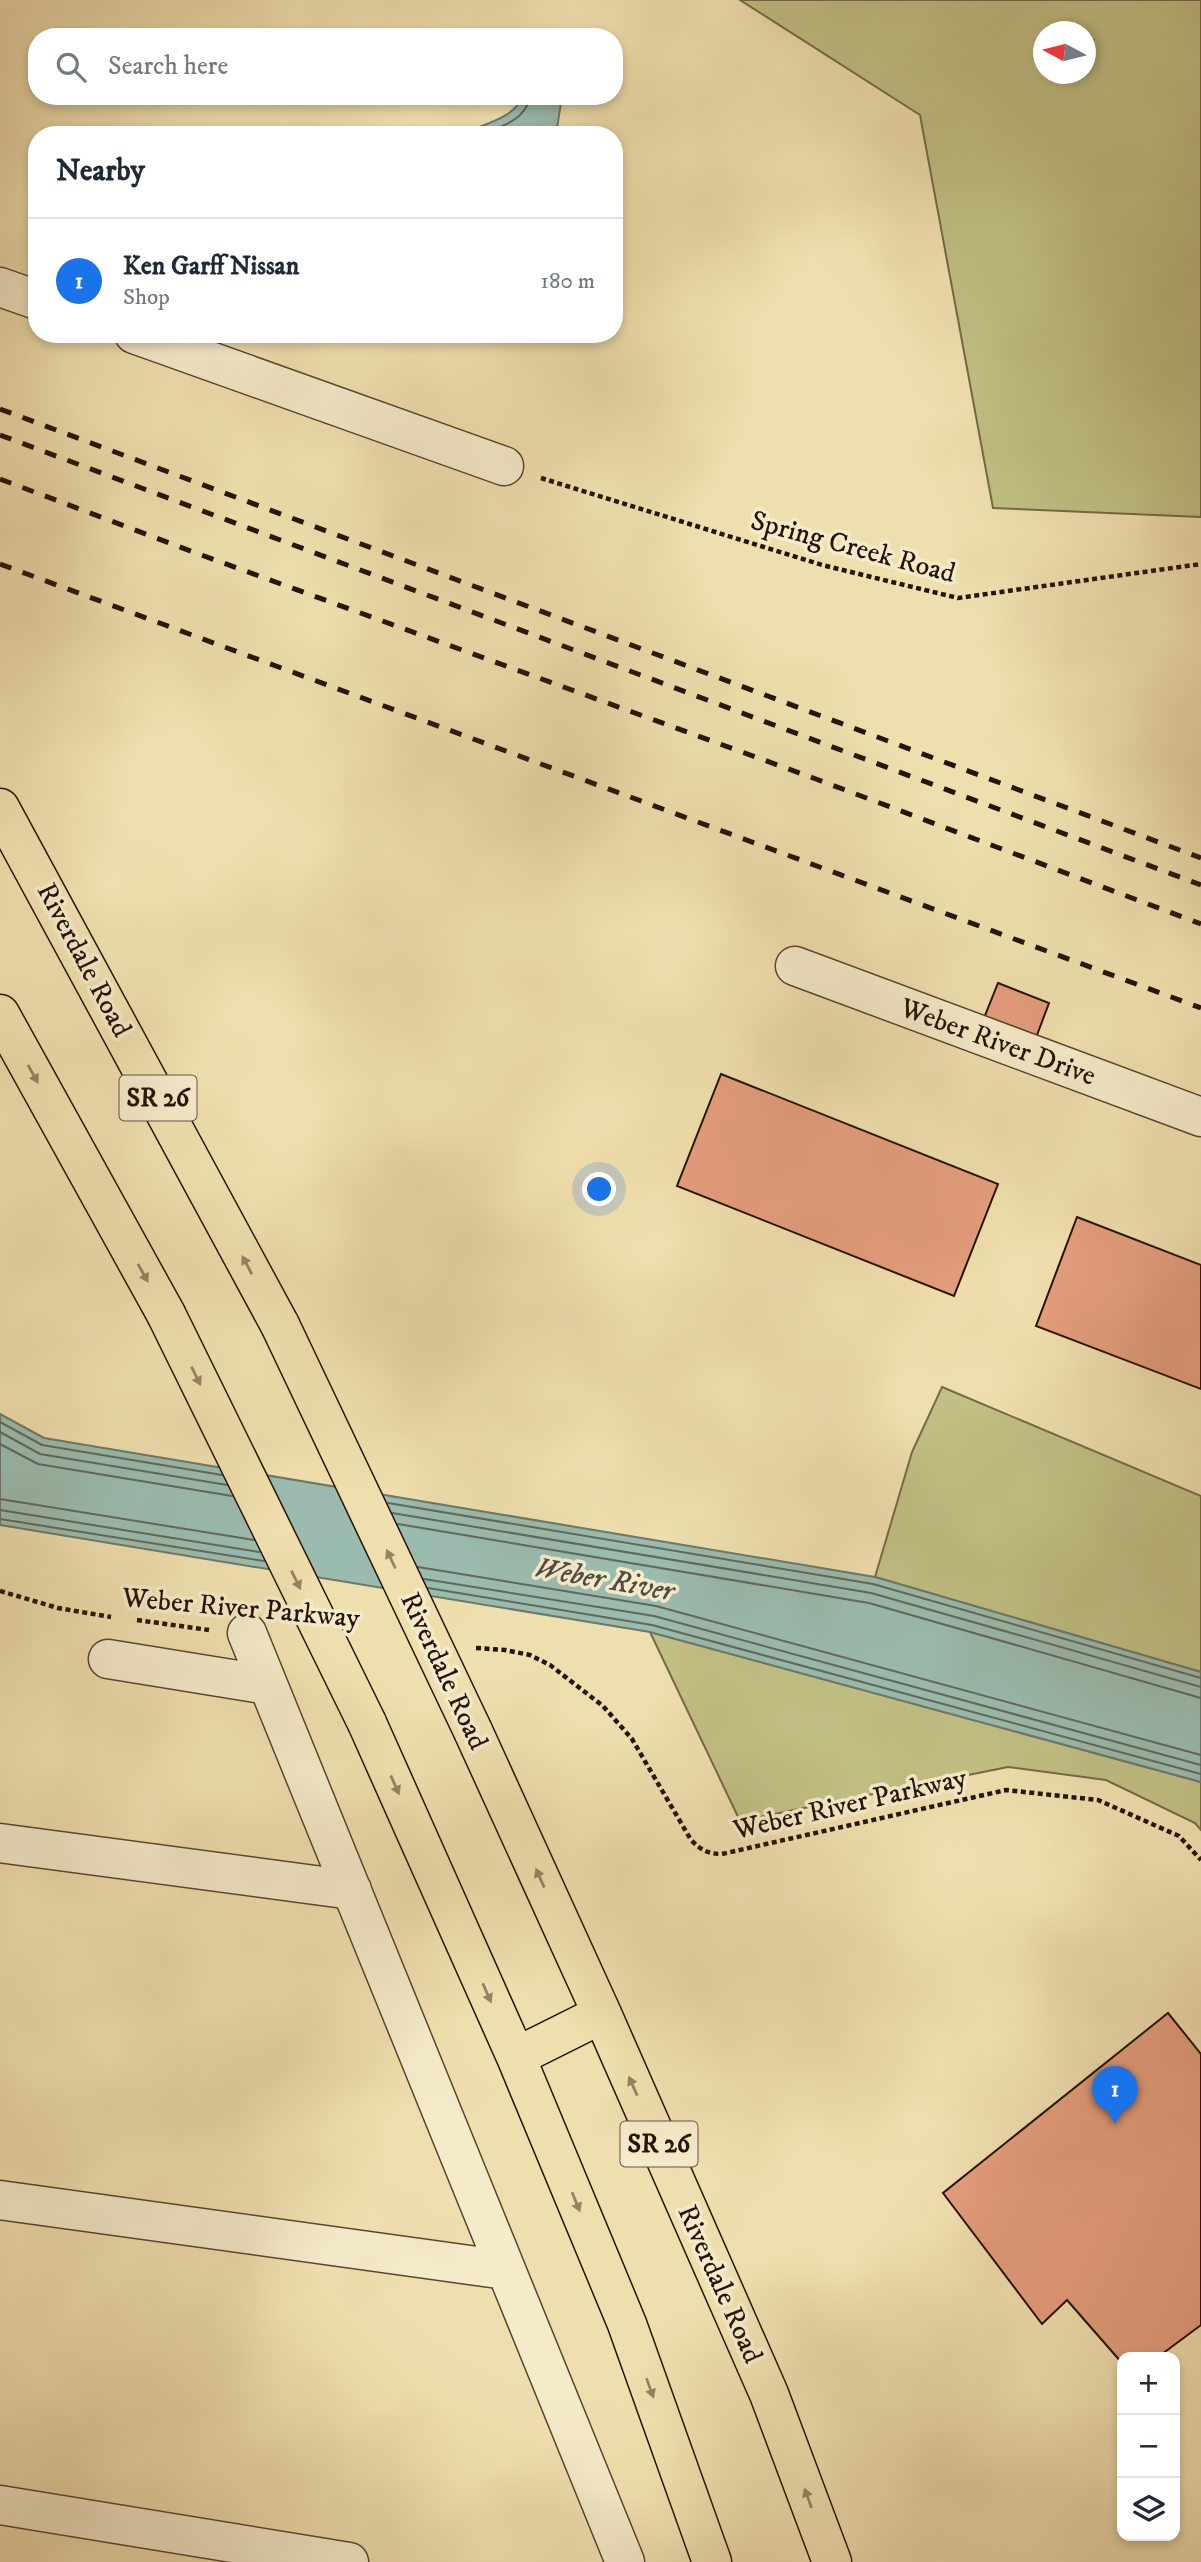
<!DOCTYPE html>
<meta charset="utf-8">
<style>
body{margin:0;font-family:"IM FELL DW Pica",serif;background:#f2f2f3;color:#1f2937}
.controls{position:absolute;right:21px;bottom:21px;display:grid;overflow:hidden;border-radius:14px;box-shadow:0 4px 10px #0003}
.controls button{width:63px;height:63px;display:grid;place-items:center;padding:0;border:0;border-bottom:2px solid #e0e1e3;background:#fff;color:#1f2937;font:35px sans-serif}
.compass{position:absolute;left:1033px;top:21px;width:63px;height:63px;border-radius:50%;background:#fff;box-shadow:0 4px 10px #0003;rotate:277deg}
.you{position:absolute;left:600px;top:1190px;width:24px;height:24px;margin:-18px;border:5px solid #fff;border-radius:50%;background:#1a73e8;box-shadow:0 0 0 10px #1a73e833}
.badge{display:grid;place-items:center;width:46px;height:46px;border-radius:50%;background:#1a73e8;color:#fff;font-size:23px;font-weight:700}
.pin{position:absolute;translate:-50% -58px;filter:drop-shadow(0 2px 4px #0008)}
.pin::after{content:'';position:absolute;top:37px;width:24px;height:21px;background:inherit;clip-path:polygon(0 0,100% 0,50% 100%)}
.list{margin:0;padding:0;list-style:none}
h2{display:flex;justify-content:space-between;align-items:center;height:91px;margin:0;padding:0 28px;font-size:30px}
h2 small{font-size:23px;font-weight:400;color:#747a83}
.list li{display:grid;grid-template-columns:46px 1fr auto;gap:21px;align-items:center;box-sizing:border-box;height:126px;padding:0 28px;border-top:2px solid #e0e1e3}
.list b{display:block;font-size:26px;white-space:nowrap}
.list p{margin:0;font-size:23px;white-space:nowrap;color:#747a83}
.list em{font-size:23px;font-style:normal;color:#747a83}
.icon{flex:none;width:38px;height:38px;fill:none;stroke:currentColor;stroke-width:2;stroke-linecap:round;stroke-linejoin:round}
.map{position:relative;flex:none;width:1201px;height:2562px;overflow:hidden}
.search{position:absolute;background:#fff;box-shadow:0 4px 10px #0003;left:28px;top:28px;width:595px;height:77px;display:flex;align-items:center;gap:18px;box-sizing:border-box;padding:0 24px;border-radius:28px;color:#747a83;font-size:26px}
.panel{position:absolute;background:#fff;box-shadow:0 4px 10px #0003;left:28px;top:126px;width:595px;height:217px;border-radius:28px}
.map>svg:first-child{display:block}
</style>
<div class="map">
<svg width="1201" height="2562" viewBox="0 0 1201 2562">
<rect width="100%" height="100%" fill="#f0dfae"/>
<filter id="stains"><feTurbulence type="fractalNoise" baseFrequency=".00286" numOctaves="4"/><feColorMatrix values="0 0 0 0 .2 0 0 0 0 .09 0 0 0 0 .02 0 0 0 .5 -.17"/></filter>
<radialGradient id="worn" r=".72"><stop offset=".6" stop-color="#630" stop-opacity="0"/><stop offset="1" stop-color="#630" stop-opacity=".3"/></radialGradient>
<path fill="#c1c085" stroke="#746a45" stroke-width="2" fill-rule="evenodd" d="M740,0H1201V517L993,508L920,115ZM1044,32H1086V74H1044Z
M942,1387L1201,1496V1672L875,1577L912,1452Z
M650,1632L1201,1782V1830L1195,1823L1106,1780L1008,1767L740,1821Z"/>
<path fill="#9abcaf" stroke="#6c786b" stroke-width="2" d="M524,96H562L556,135H462C486,122 510,121 524,96Z
M0,1414L44,1438L875,1577L1201,1672V1782L650,1632L0,1525Z"/>
<g fill="none" stroke-linecap="round" stroke-linejoin="round">
<path stroke="#60685a" stroke-width="2" d="M477,135C497,128 526,122 530,96
M0,1422L42,1445L222,1475
M0,1432L40,1454L227,1485
M0,1444L38,1464L232,1496
M0,1499L254,1540
M388,1503L873,1584L1201,1678
M0,1510L259,1552
M392,1513L871,1593L1201,1687
M0,1519L264,1561
M398,1524L869,1603L1201,1698
M418,1567L656,1606L1201,1755
M424,1579L654,1616L1201,1765
M428,1588L652,1625L1201,1774"/>
</g>
<path fill="#e49e7d" stroke="#261305" stroke-width="2" d="M998,983L1049,1003L1034,1043L982,1023Z
M721,1074L998,1184L954,1296L677,1186Z
M1077,1217L1201,1265V1389L1036,1326Z
M1168,2013L1201,2054V2325L1158,2357H1122V2363L1067,2300L1042,2324L943,2193Z"/>
<g fill="none" stroke-linecap="round" stroke-linejoin="round">
<g stroke="#58462f" stroke-width="41">
<path id="minor" d="M0,287L37,300
M134,334L504,466
M795,966L1201,1117
M247,1633L625,2562
M108,1659L268,1685
M0,1843L352,1890
M0,2200L506,2270
M0,2505L349,2562"/>
</g>
<g stroke="#261305" stroke-width="41">
<path id="major" d="M0,808L280,1325
M0,1014L166,1314
M367,1723L516,2057L627,2324L712,2562
M473,1731L602,2014L769,2394L832,2562
M516,2057L602,2014"/>
</g>
<path stroke="#261305" stroke-width="4.5" stroke-dasharray="5 3.5" stroke-linecap="butt" d="M541,478L822,565L958,598L1201,564
M0,1591L58,1608L111,1617
M137,1620L209,1630
M476,1648L505,1650L530,1655L550,1665L603,1706L632,1739L691,1840C701,1850 708,1854 722,1854L1006,1790L1098,1800L1179,1836L1201,1860"/>
<use href="#minor" stroke="#f5eaca" stroke-width="38"/>
<use href="#major" stroke="#f0dfae" stroke-width="38"/>
<path stroke="#261305" stroke-width="5" stroke-dasharray="12 12" stroke-linecap="butt" d="M0,409L1201,858
M0,435L1201,885
M0,479L196,553L816,779L1201,924
M0,564L1201,1008"/>
<g stroke="#261305" stroke-width="41" stroke-linecap="butt">
<path id="major-bridge" d="M166,1314L367,1723
M280,1325L473,1731"/>
</g>
<use href="#major-bridge" stroke="#f0dfae" stroke-width="38"/>
</g>
<defs><path id="oneway-solid" d="M-6-.8H1V-3.2L6.5 0L1 3.2V.8H-6Z" transform="scale(1.75)"/></defs>
<g fill="#958362">
<use href="#oneway-solid" transform="translate(33 1074) rotate(61)"/>
<use href="#oneway-solid" transform="translate(247 1265) rotate(-118)"/>
<use href="#oneway-solid" transform="translate(143 1273) rotate(61)"/>
<use href="#oneway-solid" transform="translate(196 1376) rotate(64)"/>
<use href="#oneway-solid" transform="translate(391 1559) rotate(-115)"/>
<use href="#oneway-solid" transform="translate(296 1580) rotate(64)"/>
<use href="#oneway-solid" transform="translate(395 1785) rotate(66)"/>
<use href="#oneway-solid" transform="translate(540 1878) rotate(-114)"/>
<use href="#oneway-solid" transform="translate(487 1993) rotate(66)"/>
<use href="#oneway-solid" transform="translate(633 2086) rotate(-114)"/>
<use href="#oneway-solid" transform="translate(576 2202) rotate(68)"/>
<use href="#oneway-solid" transform="translate(650 2388) rotate(70)"/>
<use href="#oneway-solid" transform="translate(808 2498) rotate(-110)"/>
</g>
<g text-anchor="middle" dominant-baseline="central" stroke-width="7" stroke-linejoin="round" paint-order="stroke">
<g fill="#f5eaca" stroke="#645440" stroke-width="2">
<rect x="119.5" y="1075.5" width="77" height="45" rx="5"/>
<rect x="620.5" y="2121.5" width="77" height="45" rx="5"/>
</g>
<g font-size="26" font-weight="bold" fill="#261305">
<text x="158" y="1098">SR 26</text>
<text x="659" y="2144">SR 26</text>
</g>
<g font-size="28" fill="#261305" stroke="#f5eaca">
<text transform="translate(853 547) rotate(15)">Spring Creek Road</text>
<text transform="translate(84 960) rotate(62)">Riverdale Road</text>
<text transform="translate(998 1042) rotate(20)">Weber River Drive</text>
<text transform="translate(241 1608) rotate(5)">Weber River Parkway</text>
<text transform="translate(444 1671) rotate(65)">Riverdale Road</text>
<text transform="translate(850 1804) rotate(-13)">Weber River Parkway</text>
<text transform="translate(720 2284) rotate(66)">Riverdale Road</text>
</g>
<g font-size="30" font-style="italic" fill="#4f4e40" stroke="#f5eaca">
<text transform="translate(604 1580) rotate(10)">Weber River</text>
</g>
</g>
<rect width="100%" height="100%" filter="url(#stains)"/>
<rect width="100%" height="100%" fill="url(#worn)"/>
</svg>
<div class="controls">
<button>+</button>
<button>−</button>
<button><svg class="icon" aria-label="layers" viewBox="0 0 24 24"><path d="M12 4l9 5-9 5-9-5zM3 14l9 5 9-5"/></svg></button>
</div>
<svg class="compass" viewBox="-18 -18 36 36"><path d="M0-13l5 13h-10z" fill="#e53935"/><path d="M0 13l5-13h-10z" fill="#747a83"/></svg>
<div class="you"></div>
<div class="pin badge" style="left:1115px;top:2124px">1</div>
<div class="search"><svg class="icon" aria-label="search" viewBox="0 0 24 24"><circle cx="10" cy="10" r="6"/><path d="M15 15l6 6"/></svg>Search here</div>
<section class="panel">
<h2>Nearby<small></small></h2>
<ul class="list">
<li><span class="badge">1</span><div><b>Ken Garff Nissan</b><p>Shop</p></div><em>180 m</em></li>
</ul>
</section>
</div>
